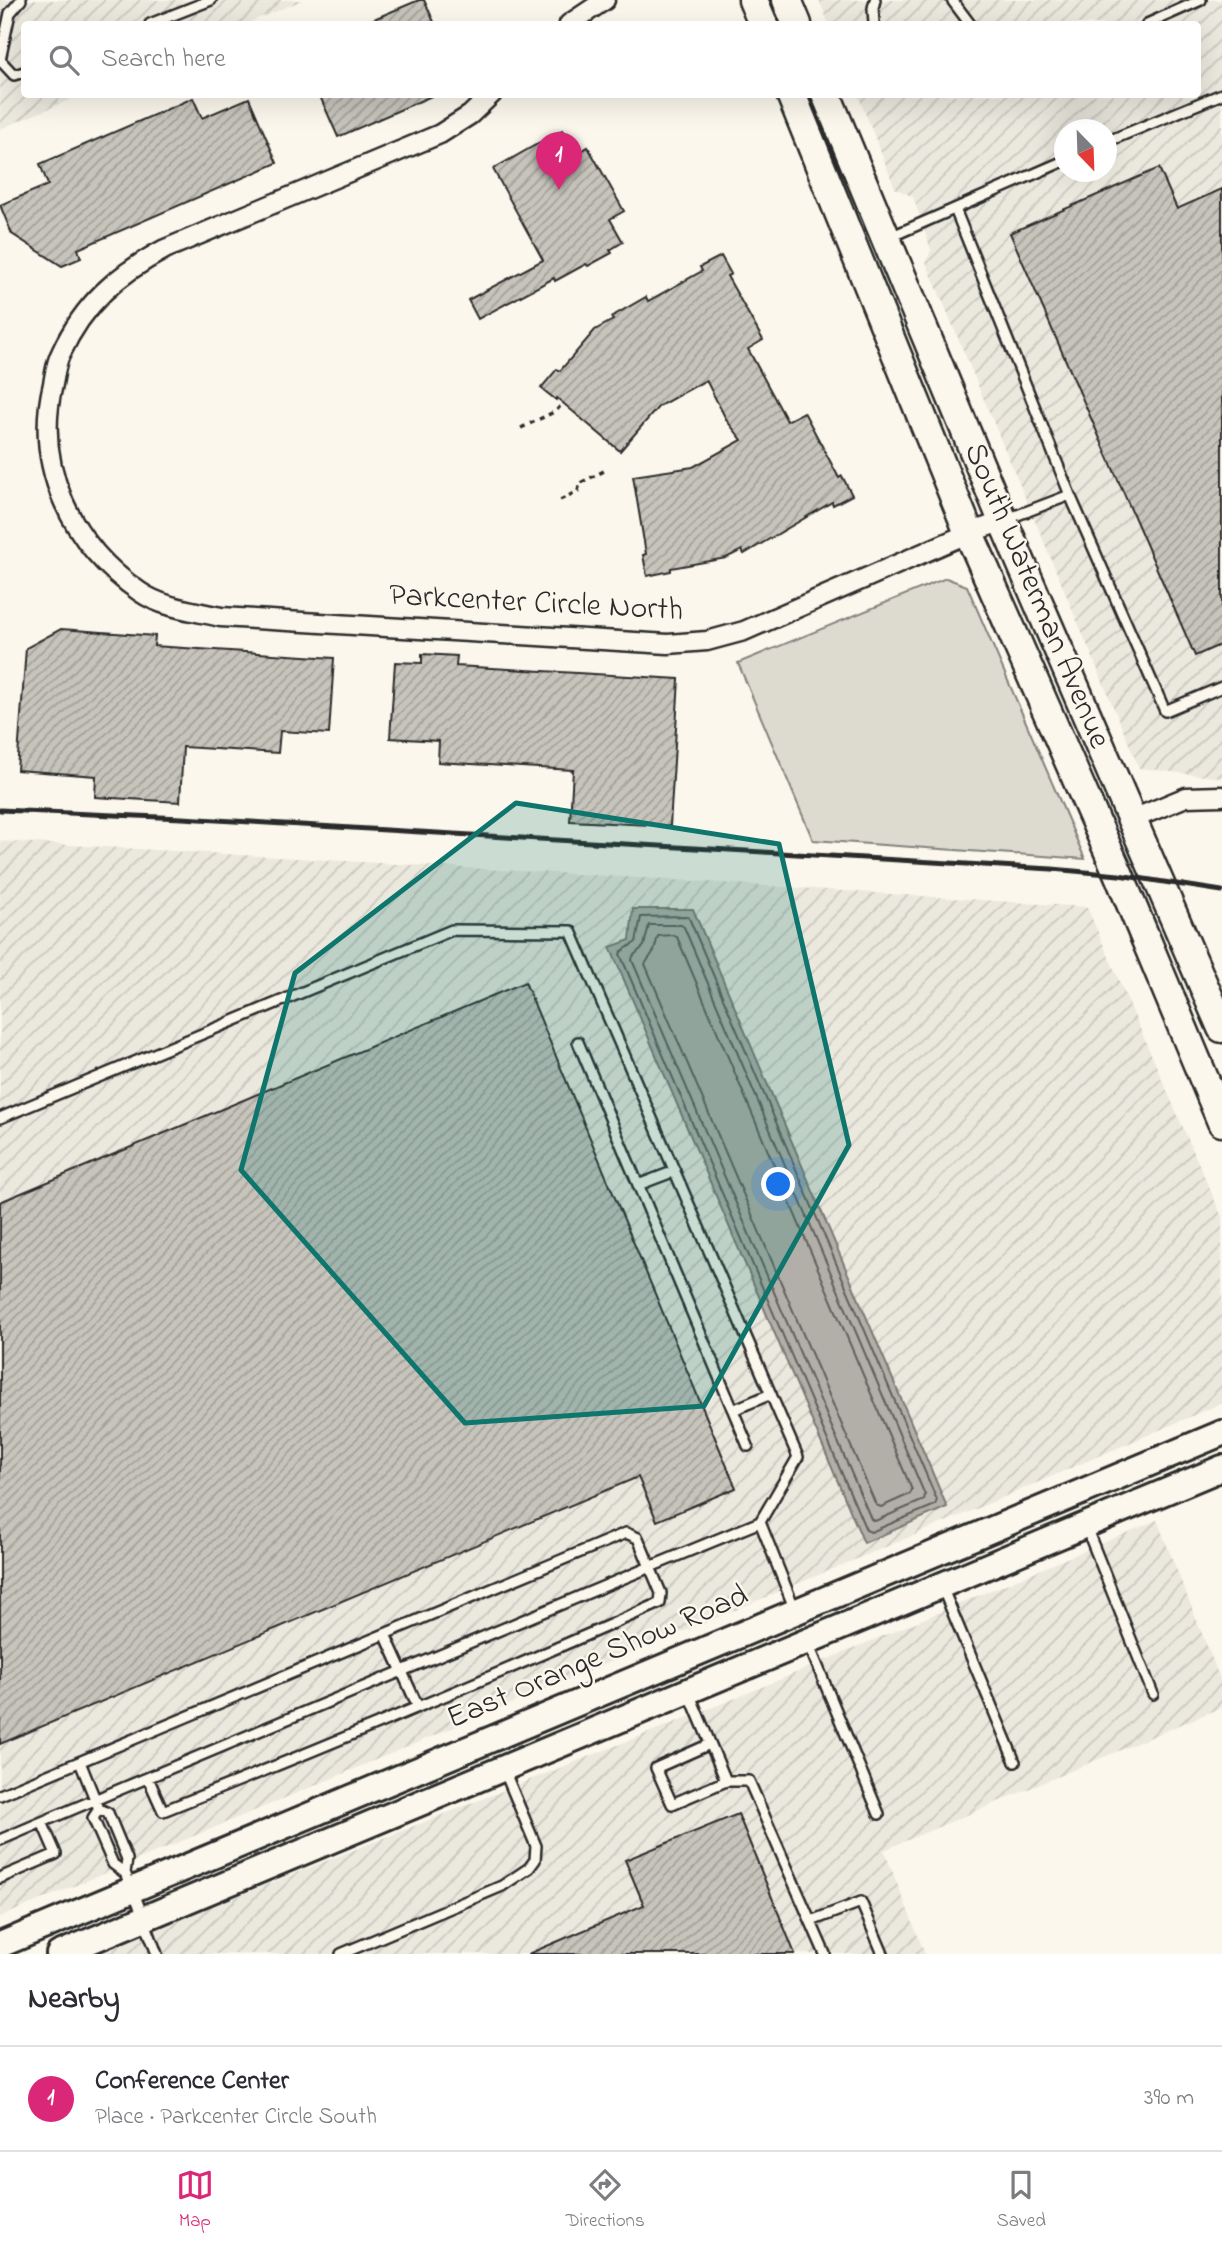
<!DOCTYPE html>
<meta charset="utf-8">
<style>
body{margin:0;font-family:"Indie Flower",sans-serif;background:#f7f7f7;color:#2b2b33}
.compass{position:absolute;left:1054px;top:119px;width:63px;height:63px;border-radius:50%;background:#fff;box-shadow:0 7px 28px #0002;rotate:157deg}
.you{position:absolute;left:779px;top:1185px;width:24px;height:24px;margin:-18px;border:5px solid #fff;border-radius:50%;background:#1a73e8;box-shadow:0 0 0 10px #1a73e833}
.badge{display:grid;place-items:center;width:46px;height:46px;border-radius:50%;background:#db2777;color:#fff;font-size:23px;font-weight:700}
.pin{position:absolute;translate:-50% -58px;filter:drop-shadow(0 2px 4px #0008)}
.pin::after{content:'';position:absolute;top:37px;width:24px;height:21px;background:inherit;clip-path:polygon(0 0,100% 0,50% 100%)}
.list{margin:0;padding:0;list-style:none}
h2{display:flex;justify-content:space-between;align-items:center;height:91px;margin:0;padding:0 28px;font-size:30px}
h2 small{font-size:23px;font-weight:400;color:#7c7c81}
.list li{display:grid;grid-template-columns:46px 1fr auto;gap:21px;align-items:center;box-sizing:border-box;height:105px;padding:0 28px;border-top:2px solid #e1e1e2}
.list b{display:block;font-size:26px;white-space:nowrap}
.list p{margin:0;font-size:23px;white-space:nowrap;color:#7c7c81}
.list em{font-size:23px;font-style:normal;color:#7c7c81}
.icon{flex:none;width:38px;height:38px;fill:none;stroke:currentColor;stroke-width:2;stroke-linecap:round;stroke-linejoin:round}
.map{position:relative;flex:none;width:1222px;height:1954px;overflow:hidden}
.search{position:absolute;background:#fff;box-shadow:0 7px 28px #0002;left:21px;right:21px;top:21px;height:77px;display:flex;align-items:center;gap:18px;box-sizing:border-box;padding:0 24px;border-radius:7px;color:#7c7c81;font-size:26px}
.sheet{height:196px;background:#fff}
nav{display:flex;justify-content:space-around;align-items:center;box-sizing:border-box;height:98px;border-top:2px solid #e1e1e2;background:#fff;font-size:19px;color:#7c7c81}
nav a{display:grid;justify-items:center;gap:4px}
nav .on{color:#db2777}
.map>svg:first-child{display:block}
</style>
<div class="map">
<svg width="1222" height="1954" viewBox="0 0 1222 1954">
<defs>
<pattern id="industrial-furrows" width="10" height="10" patternUnits="userSpaceOnUse" patternTransform="scale(1.75)"><rect width="10" height="10" fill="#ebe8de"/><path d="M-1 1l2-2M0 10L10 0M9 11l2-2" fill="none" stroke="#cac7bf"/></pattern>
<pattern id="building-hatch" width="6" height="6" patternUnits="userSpaceOnUse" patternTransform="scale(1.75)"><rect width="6" height="6" fill="#c7c4bc"/><path d="M-1 1l2-2M0 6l6-6M5 7l2-2" fill="none" stroke="#a29f99"/></pattern>
</defs>
<rect width="100%" height="100%" fill="#fbf7ec"/>
<filter id="ink" filterUnits="userSpaceOnUse"><feTurbulence type="fractalNoise" baseFrequency=".0143" numOctaves="2"/><feDisplacementMap in="SourceGraphic" scale="14" xChannelSelector="R" yChannelSelector="G"/><feConvolveMatrix kernelMatrix="1 2 1 2 8 2 1 2 1" color-interpolation-filters="sRGB"/></filter>
<g filter="url(#ink)">
<path fill="url(#industrial-furrows)" fill-rule="evenodd" d="M0,0H303L245,24H24V94L81,95L0,129Z
M819,0H1222V778L1139,768L926,262L931,250L913,197L895,188L858,95L1198,94V24H829ZM1064,130H1106V172H1064Z
M0,841L693,881L1087,907L1222,1217V1403L962,1515L0,1917Z
M1157,1520L1222,1684V1707L884,1850L925,1954H92L736,1698Z"/>
<path fill="#dddad0" stroke="#84827e" stroke-width="2" d="M946,578L967,586L1085,859L813,840L738,663Z"/>
<path fill="#b1afa7" stroke="#7b7a75" stroke-width="2" d="M633,909H693L947,1507L864,1543L610,947L630,940Z"/>
<g fill="none" stroke-linecap="round" stroke-linejoin="round">
<path stroke="#61605d" stroke-width="2" d="M686,916L689,918L937,1500L935,1505L871,1532L866,1530L620,954L622,951L636,942L641,917Z
M649,925H681L684,927L925,1495L924,1500L875,1521L871,1519L632,960L633,956L644,946Z
M673,935L677,937L912,1490L910,1494L881,1507L876,1505L645,964L654,951L658,936Z"/>
</g>
<path fill="url(#building-hatch)" stroke="#2b2b2b" stroke-width="2" d="M419,0H424L435,24H362Z
M319,94H436L338,137Z
M193,98L202,118L249,98L277,163L78,249L81,258L62,266L12,234L0,205L48,185L40,164Z
M562,130L576,154L588,147L624,211L610,219L623,242L610,250L612,253L588,266L586,264L555,281L554,278L478,319L468,300L543,260L493,169Z
M1159,168L1177,209L1222,189V644L1195,656L1010,233Z
M721,256L731,274L727,276L763,340L748,349L787,421L804,412L839,478L842,476L852,495L833,505L832,502L744,554L742,550L726,558L671,568V571L647,576L643,555L646,554L633,476L693,467L742,440L727,421L706,380L659,406L620,451L557,398L556,400L541,388L557,369L560,371L595,330L613,320L611,317L646,297L648,301L702,271L700,267Z
M61,629L155,636L154,646L334,658L329,734L280,731L278,753L183,747L180,802L95,797L96,776L17,770L26,648Z
M422,654L457,656L456,666L679,679L670,826L570,821L573,770L438,762L439,741L390,738L395,662L422,663Z
M525,982L736,1488L657,1521L638,1477L0,1744V1202Z
M738,1814L795,1954H528L644,1905L625,1860Z"/>
<g fill="none" stroke-linecap="round" stroke-linejoin="round">
<g stroke="#2b2b2b" stroke-width="14">
<path id="lane" d="M21,0L10,13L0,60L14,75L24,72
M952,0L970,24
M150,24L211,0
M874,24L873,8L875,0
M1147,24L1201,0
M1106,142L1222,94
M955,209L1070,495
M890,237L1064,161
M1007,519L1070,495L1165,711L1222,687
M578,1042L748,1446
M0,1118L452,930L571,931L798,1457L760,1522L795,1610
M638,1185L675,1171
M733,1410L771,1394
M1086,1527L1153,1694
M942,1587L1015,1762
M385,1634L418,1707
M808,1643L879,1814
M689,1693L726,1781H749L825,1954
M710,1744L656,1768L672,1804L726,1781
M80,1762L99,1809L108,1813L127,1859L125,1873
M0,1795L626,1533L638,1538L650,1567L760,1522
M99,1809L93,1818L113,1864L125,1873L133,1890L157,1954
M42,1822L650,1567L661,1593L660,1603C496,1675 330,1745 163,1811L148,1778
M0,1840L42,1822L56,1854L0,1878
M811,1921L861,1902L883,1954
M341,1954L502,1886L529,1868L535,1860L536,1846L504,1770"/>
</g>
<g stroke="#2b2b2b" stroke-width="23">
<path id="street" d="M569,24L605,0
M492,94L470,115L440,134L165,249C118,274 84,303 61,353C56,362 55,374 53,384C33,466 72,546 140,592C163,608 195,611 221,617L668,644L707,641L744,631L969,533L1003,521
M1133,819L1186,797L1222,796"/>
</g>
<g stroke="#2b2b2b" stroke-width="30">
<path id="secondary" d="M0,1945L1222,1433
M59,1954L1222,1468"/>
</g>
<g stroke="#2b2b2b" stroke-width="33">
<path id="primary" d="M753,0L763,24
M787,0L797,24
M791,94L969,533L1119,875L1222,1122
M826,94L1003,521L1222,1028"/>
</g>
<path stroke="#2b2b2b" stroke-width="3.5" stroke-dasharray="5 5" stroke-linecap="butt" d="M521,428L556,411L563,403
M560,500L578,491L580,483L608,469"/>
<use href="#lane" stroke="#fbf7ec" stroke-width="9"/>
<use href="#street" stroke="#fbf7ec" stroke-width="18"/>
<use href="#secondary" stroke="#fbf7ec" stroke-width="24"/>
<use href="#primary" stroke="#fbf7ec" stroke-width="28"/>
<path stroke="#2b2b2b" stroke-width="5" d="M0,810L182,818L1052,869L1119,875L1222,891"/>
</g>
</g>
<path fill="#0f766e" fill-opacity="0.2" stroke="#0f766e" stroke-width="5" stroke-linejoin="round" d="M516,803L779,844L849,1145L704,1406L465,1423L241,1170L295,973Z"/>
<g text-anchor="middle" dominant-baseline="central" stroke-width="5" stroke-linejoin="round" paint-order="stroke">
<g font-size="32" fill="#2b2b2b" stroke="#fbf7ec">
<text transform="translate(1036 596) rotate(67)">South Waterman Avenue</text>
<text transform="translate(536 604) rotate(3)">Parkcenter Circle North</text>
<text transform="translate(598 1658) rotate(-23)">East Orange Show Road</text>
</g>
</g>
</svg>
<svg class="compass" viewBox="-18 -18 36 36"><path d="M0-13l5 13h-10z" fill="#e53935"/><path d="M0 13l5-13h-10z" fill="#7c7c81"/></svg>
<div class="you"></div>
<div class="pin badge" style="left:559px;top:190px">1</div>
<div class="search"><svg class="icon" aria-label="search" viewBox="0 0 24 24"><circle cx="10" cy="10" r="6"/><path d="M15 15l6 6"/></svg>Search here</div>
</div>
<section class="sheet">
<h2>Nearby<small></small></h2>
<ul class="list">
<li><span class="badge">1</span><div><b>Conference Center</b><p>Place · Parkcenter Circle South</p></div><em>390 m</em></li>
</ul>
</section>
<nav>
<a class="on"><svg class="icon" aria-label="map" viewBox="0 0 24 24"><path d="M3 6l6-2 6 2 6-2v14l-6 2-6-2-6 2zM9 4v14M15 6v14"/></svg>Map</a>
<a><svg class="icon" aria-label="directions" viewBox="0 0 24 24"><path d="M12 3l9 9-9 9-9-9zM9 14v-3h6M13 9l2 2-2 2"/></svg>Directions</a>
<a><svg class="icon" aria-label="saved" viewBox="0 0 24 24"><path d="M7 4h10v16l-5-4-5 4z"/></svg>Saved</a>
</nav>
